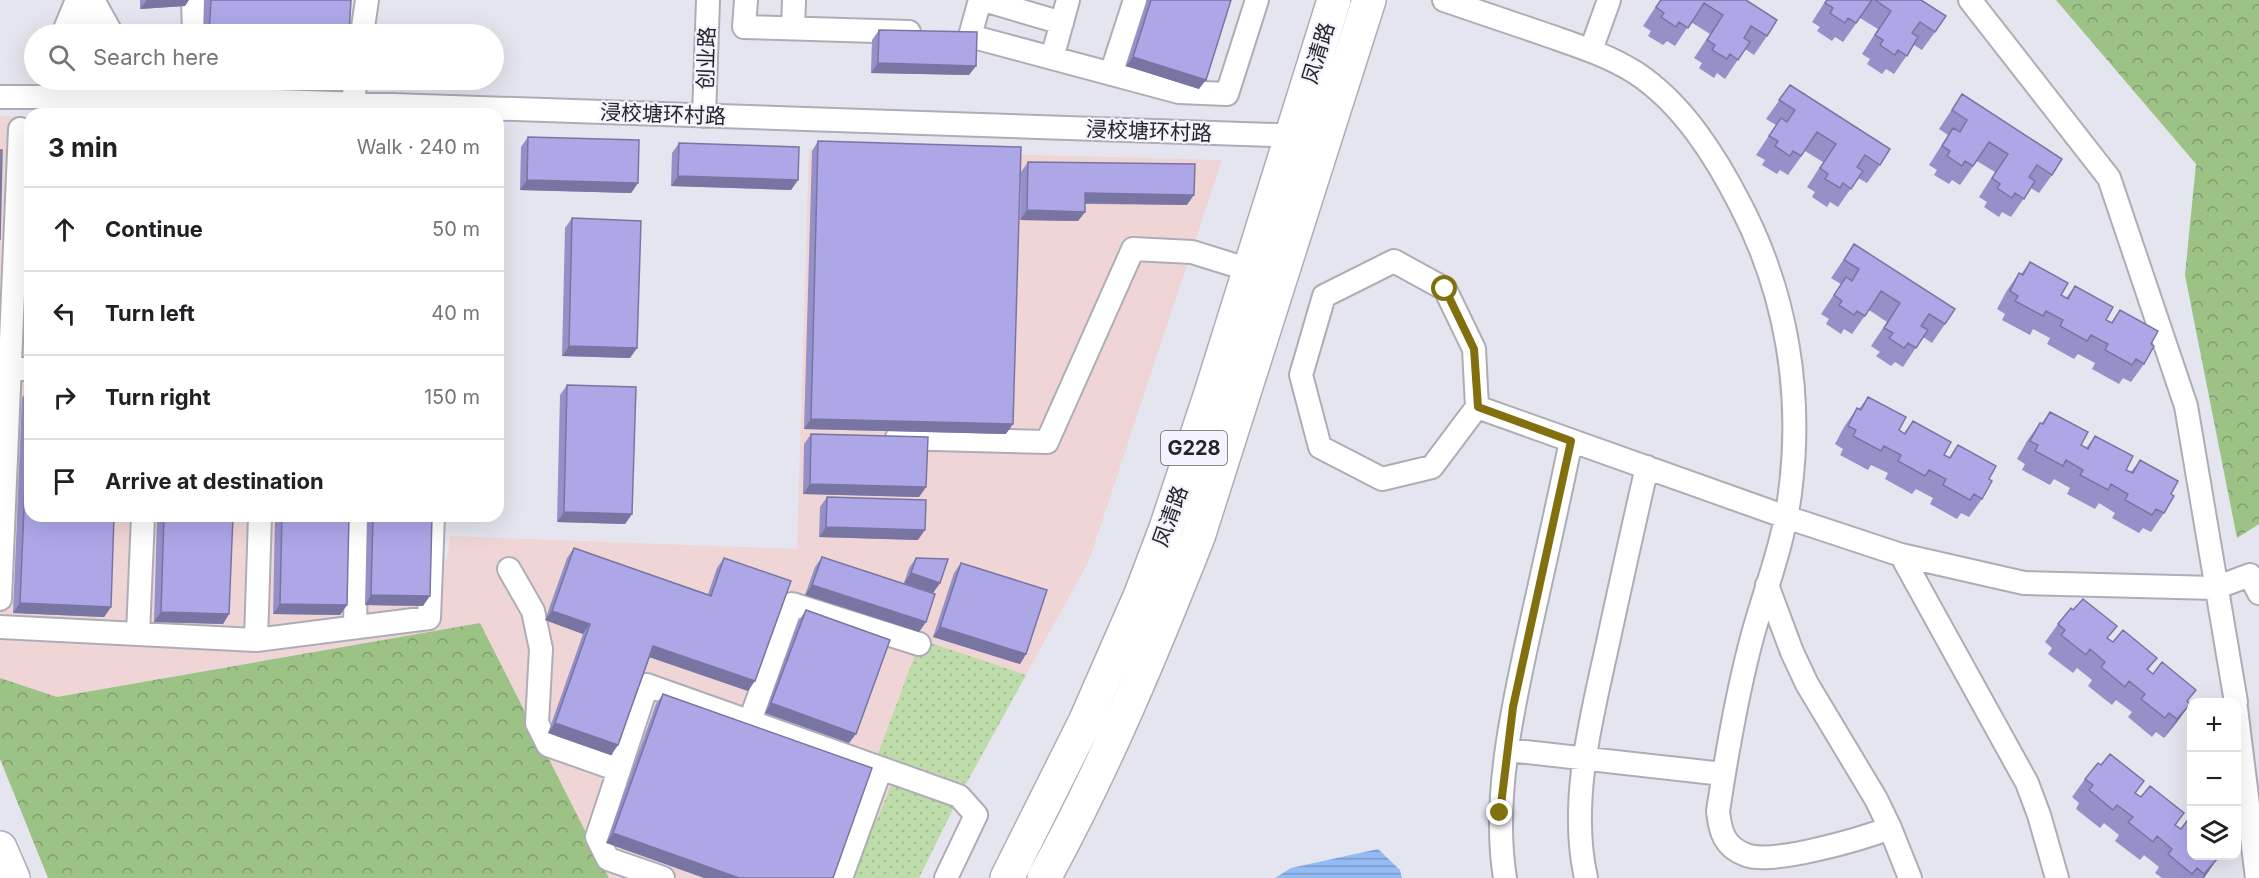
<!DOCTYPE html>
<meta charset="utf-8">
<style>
body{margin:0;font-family:Inter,"Noto Sans SC",sans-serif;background:#f6f6f6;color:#202124}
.controls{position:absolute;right:18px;bottom:18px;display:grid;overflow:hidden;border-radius:12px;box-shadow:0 6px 24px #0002}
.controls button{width:54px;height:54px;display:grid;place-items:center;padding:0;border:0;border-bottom:2px solid #e0e0e0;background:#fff;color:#202124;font:30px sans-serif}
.stop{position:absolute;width:18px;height:18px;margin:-14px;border:4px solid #82700f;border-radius:50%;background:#fff}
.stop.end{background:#82700f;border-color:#fff;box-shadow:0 2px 6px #0008}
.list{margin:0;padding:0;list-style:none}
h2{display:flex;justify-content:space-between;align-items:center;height:78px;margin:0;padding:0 24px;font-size:26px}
h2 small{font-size:20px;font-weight:400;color:#757577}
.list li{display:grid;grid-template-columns:39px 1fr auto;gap:18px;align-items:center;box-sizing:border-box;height:84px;padding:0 24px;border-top:2px solid #e0e0e0}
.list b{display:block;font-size:22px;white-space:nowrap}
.list em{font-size:20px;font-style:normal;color:#757577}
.icon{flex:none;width:33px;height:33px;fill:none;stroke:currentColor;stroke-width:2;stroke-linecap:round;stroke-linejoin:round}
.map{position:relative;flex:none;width:2259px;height:878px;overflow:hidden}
.search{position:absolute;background:#fff;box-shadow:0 6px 24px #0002;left:24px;top:24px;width:480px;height:66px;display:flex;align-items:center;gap:15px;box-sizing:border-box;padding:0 21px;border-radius:33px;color:#757577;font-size:22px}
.panel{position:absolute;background:#fff;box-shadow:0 6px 24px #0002;left:24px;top:108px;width:480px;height:414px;border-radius:18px}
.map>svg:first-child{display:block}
</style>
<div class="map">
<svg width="2259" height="878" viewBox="0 0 2259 878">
<defs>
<pattern id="green-dots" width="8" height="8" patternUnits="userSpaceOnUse" patternTransform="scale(1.5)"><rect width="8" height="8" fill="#bedcaa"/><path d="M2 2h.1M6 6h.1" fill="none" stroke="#a3bd92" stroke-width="1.8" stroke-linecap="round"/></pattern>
<pattern id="forest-crowns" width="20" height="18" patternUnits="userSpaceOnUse" patternTransform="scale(1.5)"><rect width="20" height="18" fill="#9dc285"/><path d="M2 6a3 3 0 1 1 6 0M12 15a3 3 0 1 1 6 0" fill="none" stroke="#809d6d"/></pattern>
<pattern id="water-rules" width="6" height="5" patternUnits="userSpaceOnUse" patternTransform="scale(1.5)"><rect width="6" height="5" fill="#95bbf5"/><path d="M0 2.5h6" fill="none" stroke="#7998c6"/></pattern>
</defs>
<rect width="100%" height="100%" fill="#e5e5ef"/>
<path fill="#f0d5d6" d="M0,116L30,117V516H437L435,557L447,559L450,536L797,549L809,149L1222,160L1089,561L959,795L919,878H609L480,623L56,697L0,678Z"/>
<path fill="url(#green-dots)" d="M928,642L1026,675L966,784L878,754L916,652Z
M891,785L954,807L919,878H846L853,860L879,815Z"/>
<path fill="url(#forest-crowns)" d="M2056,0H2259V524L2237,538L2185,275L2196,164Z
M480,623L609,878H48L0,759V678L57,697Z"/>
<path fill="url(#water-rules)" d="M1378,849L1400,870L1402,878H1275L1291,868Z"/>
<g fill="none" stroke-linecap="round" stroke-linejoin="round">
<g stroke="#aeadb7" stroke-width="26">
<path id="minor" d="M84,0L86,34
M93,0L112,34
M193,0L194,34
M746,0L744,27L909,32
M980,0L970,36L1179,92L1227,94L1257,0
M984,0L1062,23
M1444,0C1477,11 1511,23 1544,34C1575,45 1608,55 1636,73C1683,104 1716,157 1741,206C1787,295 1803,394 1790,493C1784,542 1766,587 1753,634C1737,692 1727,752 1718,811C1720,831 1724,847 1746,855C1773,865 1861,839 1890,828
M1970,0L2109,178L2186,406L2236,702
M793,28L794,0
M63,34L77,0
M362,34L367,0
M1591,50L1609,0
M1052,58L1068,0
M1111,74L1135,0
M0,97H162L1303,136
M353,114L355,80
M704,116L708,0
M1394,261L1445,289L1474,349L1477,407L1432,467L1382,479L1320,447L1301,375L1324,296Z
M0,367L30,369
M1477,407L1786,517L1901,555L2024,583L2215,588L2250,575L2259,593
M897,438L1047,442L1133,249L1192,252L1250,270
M1901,555L2027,783L2039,815L2057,878
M509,569L533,611L541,649L537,723L548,745L619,770
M1767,585L1792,652L1807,684L1876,799L1890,828L1910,878
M0,599L20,129
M0,627L256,640L429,618L433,516
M355,627L357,516
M138,634L143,516
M256,640L260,516
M2236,708L2257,878
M750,721L792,604L919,644
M1508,750L1723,774
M663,878L608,859L597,837L647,685L959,796L976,815L946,878
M841,878L881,768
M1505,878C1492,800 1513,706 1530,629C1544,566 1558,504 1571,441
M1586,878C1569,803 1591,720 1607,647C1620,587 1633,527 1647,467"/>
</g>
<g stroke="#aeadb7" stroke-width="36">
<path id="highway" d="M0,848L13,878
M1007,878L1085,722L1141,594L1166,528L1210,396L1334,0
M1044,878C1104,769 1152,653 1198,537L1369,0"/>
</g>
<use href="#minor" stroke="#fff" stroke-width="22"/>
<use href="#highway" stroke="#fff" stroke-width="33"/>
</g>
<path fill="#9590c8" d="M140,0H189L185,6L140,9Z
M204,0H351L349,34H203Z
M1147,0H1231L1199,89L1126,66Z
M1660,0H1746L1767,36L1754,55L1745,49L1725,79L1717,73L1714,78L1699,68L1702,63L1694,58L1710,34L1691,22L1675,46L1667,41L1663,45L1648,36L1651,31L1643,26Z
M1826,0H1921L1935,32L1922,50L1914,45L1894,74L1886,69L1882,74L1867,64L1870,59L1862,54L1878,29L1860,18L1843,42L1835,37L1832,41L1817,31L1820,27L1812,22Z
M879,30L969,75L871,73L872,40Z
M1790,85L1880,165L1867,183L1858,178L1838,207L1830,202L1827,207L1812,197L1815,192L1807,187L1823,162L1805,151L1788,175L1780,170L1777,174L1762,165L1765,160L1756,155L1776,125L1766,119Z
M1962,94L2052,175L2039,193L2031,188L2011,217L2002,212L1999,217L1984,207L1987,202L1979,197L1995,172L1977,161L1960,185L1952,180L1949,184L1934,175L1937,170L1929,165L1948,135L1939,129Z
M528,137L638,183L631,193L520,190L521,147Z
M818,141L1006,434L804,429L812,151Z
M679,143L798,180L791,190L671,186L672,153Z
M1028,162L1187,205L1085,204V212L1078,221L1020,220L1021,172Z
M30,214V341H24Z
M572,218L637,348L630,358L562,356L565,228Z
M1854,244L1945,324L1932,343L1923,337L1903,367L1895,362L1891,366L1876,356L1880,352L1871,346L1887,322L1869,310L1852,334L1844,329L1841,334L1826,324L1829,319L1821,314L1841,284L1831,278Z
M2030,262L2061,295L2066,298L2075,286L2106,320L2111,323L2120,310L2151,344L2144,364L2131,382L2123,378L2119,384L2092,369L2095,363L2078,354L2074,359L2047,344L2050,338L2033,329L2030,335L2002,320L2005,314L1997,309L2006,292L2019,273L2021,274Z
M567,385L632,514L625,524L557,522L560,395Z
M29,388L111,607L104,617L13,613L22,398Z
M1868,397L1899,430L1904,433L1913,421L1944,455L1949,458L1958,445L1989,479L1982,499L1969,517L1961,513L1957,519L1930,504L1933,498L1916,489L1912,494L1885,479L1888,473L1871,465L1868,470L1840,455L1843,449L1835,444L1844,427L1857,408L1859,409Z
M2050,412L2081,445L2086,448L2095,436L2126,470L2131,472L2140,460L2171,494L2164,513L2151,532L2143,528L2139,533L2112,518L2115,513L2099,503L2095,509L2067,494L2070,488L2054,479L2050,485L2022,470L2025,464L2017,459L2027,441L2040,423L2041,424Z
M811,434L926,487L919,497L803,494L804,444Z
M827,497L918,540L819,537L820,507Z
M157,516H233L229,614L223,624L154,622Z
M275,516H349L347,605L340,615L273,614Z
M367,516H432L423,606L365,605Z
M574,548L708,594L717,568L724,558L748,691L650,657L618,745L611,755L548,733L583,634L545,620L567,558Z
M822,557L926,622L919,632L805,595L815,567Z
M916,558L940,583L933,593L904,583L909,568Z
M961,563L1026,654L1020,664L933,637L954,573Z
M806,610L849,743L765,713L799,620Z
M2058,624L2108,638L2113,642L2157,658L2148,670L2190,704L2177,722L2164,738L2156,732L2152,737L2128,717L2132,712L2116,700L2112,705L2088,686L2092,680L2077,668L2073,673L2048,654L2052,648L2045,642Z
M663,694L872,768L606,843L656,704Z
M2085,779L2136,793L2217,859L2204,878H2162L2155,873L2159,867L2144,855L2140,860L2115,841L2119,835L2104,823L2100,828L2076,809L2079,803L2072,797Z"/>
<path fill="#7975a2" d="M147,0H189L185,6L140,9Z
M1133,57L1206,80L1199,89L1126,66Z
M878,63L976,66L969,75L871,73Z
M678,176L798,180L791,190L671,186Z
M527,180L638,183L631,193L520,190Z
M1085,193L1194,195L1187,205L1078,203Z
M1027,210L1085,212L1078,221L1020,220Z
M30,333V341H24Z
M569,346L637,348L630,358L562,356Z
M811,419L1013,424L1006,434L804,429Z
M810,484L926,487L919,497L803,494Z
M564,512L632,514L625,524L557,522Z
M826,527L925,530L918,540L819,537Z
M911,573L940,583L933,593L904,583Z
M812,585L926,622L919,632L805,595Z
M371,595L430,596L423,606L365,605Z
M20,603L111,607L104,617L13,613Z
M280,604L347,605L340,615L273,614Z
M552,611L590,624L583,634L545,620Z
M161,612L229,614L223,624L154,622Z
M940,627L1026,654L1020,664L933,637Z
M653,646L755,681L748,691L646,656Z
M771,703L856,734L849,743L765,713Z
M2190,704L2177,722L2164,738L2177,719Z
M555,723L618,745L611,755L548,733Z
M613,833L739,878H704L606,843Z
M2217,859L2204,878H2202Z"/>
<path fill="#ada7e8" stroke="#7975a2" stroke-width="1.5" d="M211,0H351L349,34H209Z
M1151,0H1231L1206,80L1133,57Z
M1661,0H1746L1777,20L1767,36L1751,26L1744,38L1750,42L1738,60L1730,54L1727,59L1712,50L1715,45L1707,40L1723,15L1704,3L1688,28L1679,22L1676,27L1661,17L1664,13L1656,7Z
M1827,0H1872L1856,23L1848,18L1845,23L1830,13L1833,8L1825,3Z
M1875,0H1921L1946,16L1935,32L1920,22L1912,33L1918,37L1907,56L1898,50L1895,55L1880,45L1883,40L1875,35L1891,11Z
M879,30L977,32L976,66L878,63Z
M1790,85L1890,149L1880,165L1865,155L1857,167L1863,171L1851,189L1843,183L1840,188L1825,179L1828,174L1820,168L1836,144L1817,132L1801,156L1793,151L1790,156L1775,146L1778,141L1769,136L1781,118L1787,122L1795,110L1779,100Z
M1962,94L2062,159L2052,175L2037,165L2029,177L2035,181L2024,199L2015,193L2012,198L1997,188L2000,184L1992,178L2008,154L1989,142L1973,166L1965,161L1962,166L1947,156L1950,151L1942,146L1953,128L1960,132L1967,120L1952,110Z
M528,137L639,140L638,183L527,180Z
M818,141L1021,147L1013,424L811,419Z
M679,143L799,147L798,180L678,176Z
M0,150H2L0,240Z
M1028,162L1195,164L1194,195L1085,193V212L1027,210Z
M572,218L641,221L637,348L569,346Z
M1854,244L1955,309L1945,324L1929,314L1921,326L1928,330L1916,348L1908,343L1904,348L1889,338L1893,333L1884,328L1900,303L1881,291L1865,316L1857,311L1854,315L1839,305L1842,301L1834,295L1846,277L1852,281L1859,269L1844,260Z
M2030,262L2068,283L2061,295L2068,299L2075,286L2113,307L2106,320L2112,323L2120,310L2158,331L2151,344L2154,346L2144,364L2136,359L2132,365L2105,350L2108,344L2091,335L2087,341L2060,326L2063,320L2046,311L2043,316L2015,301L2018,296L2010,291L2019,273L2023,275Z
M567,385L636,387L632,514L564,512Z
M29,388H30V516H114L111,607L20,603Z
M1868,397L1906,417L1899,430L1905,434L1913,421L1951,442L1944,455L1950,458L1958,445L1996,466L1989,479L1992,481L1982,499L1974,494L1970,500L1943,485L1946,479L1929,470L1925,476L1898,461L1901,455L1884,446L1881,451L1853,436L1856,430L1848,426L1857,408L1861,410Z
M2050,412L2088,432L2081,445L2088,449L2095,436L2133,456L2126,470L2133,473L2140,460L2178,481L2171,494L2174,496L2164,513L2156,509L2152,515L2125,500L2128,494L2111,484L2108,490L2080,475L2083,470L2066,460L2063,466L2035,451L2038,445L2030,441L2040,423L2043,424Z
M811,434L928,437L926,487L810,484Z
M827,497L926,500L925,530L826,527Z
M164,516H233L229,614L161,612Z
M282,516H349L347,605L280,604Z
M373,516H432L430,596L371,595Z
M574,548L711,596L724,558L791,581L755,681L653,646L618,745L555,723L590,624L552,611Z
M822,557L935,594L926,622L812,585Z
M916,558L948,559L940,583L911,573Z
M961,563L1047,590L1026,654L940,627Z
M2083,599L2117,626L2107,638L2113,642L2123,630L2157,658L2147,669L2153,674L2162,662L2196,690L2187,701L2190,704L2177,719L2169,713L2165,718L2141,699L2145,694L2129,681L2125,687L2101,667L2105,662L2090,649L2086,655L2061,635L2065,630L2058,624L2071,608L2073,610Z
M806,610L890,640L856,734L771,703Z
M663,694L872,768L833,878H739L613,833Z
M2110,754L2144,781L2135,793L2141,797L2150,786L2184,813L2175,825L2181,829L2190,817L2192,819V855H2215L2214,856L2217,859L2204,874L2197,868L2192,874L2168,854L2172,849L2157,836L2153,842L2128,822L2133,817L2117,805L2113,810L2089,790L2093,785L2085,779L2098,763L2101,765Z"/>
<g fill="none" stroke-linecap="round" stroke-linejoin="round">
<path stroke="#82700f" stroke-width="8" d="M1445,289L1474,349L1478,407L1571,441L1513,707L1500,813"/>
</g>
<g text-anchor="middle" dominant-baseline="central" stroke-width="4.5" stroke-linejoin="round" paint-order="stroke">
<rect fill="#f3f2fd" stroke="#636269" stroke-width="1.5" x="1161" y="431" width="66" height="34" rx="4.5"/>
<g font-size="20" font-weight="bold" fill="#252529">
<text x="1194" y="448">G228</text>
</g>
<g font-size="21" fill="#252529" stroke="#f3f2fd">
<text transform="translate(1318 53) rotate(-73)">凤清路</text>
<text transform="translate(706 58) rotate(-88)">创业路</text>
<text transform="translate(663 114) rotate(2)">浸校塘环村路</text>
<text transform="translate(1149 131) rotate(2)">浸校塘环村路</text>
<text transform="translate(1170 516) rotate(-70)">凤清路</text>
</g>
</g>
</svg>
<div class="controls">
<button>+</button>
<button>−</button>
<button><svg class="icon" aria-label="layers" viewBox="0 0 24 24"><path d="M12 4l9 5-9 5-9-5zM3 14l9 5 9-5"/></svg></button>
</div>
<div class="stop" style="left:1445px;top:289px"></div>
<div class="stop end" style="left:1500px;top:813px"></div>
<div class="search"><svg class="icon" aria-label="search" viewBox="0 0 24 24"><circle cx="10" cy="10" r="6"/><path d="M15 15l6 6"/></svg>Search here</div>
<section class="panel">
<h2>3 min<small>Walk · 240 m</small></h2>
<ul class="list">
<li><svg class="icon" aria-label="ahead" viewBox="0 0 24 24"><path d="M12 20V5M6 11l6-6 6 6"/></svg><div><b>Continue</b></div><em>50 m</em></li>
<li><svg class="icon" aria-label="left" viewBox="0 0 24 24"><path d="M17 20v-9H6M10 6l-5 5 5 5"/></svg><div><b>Turn left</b></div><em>40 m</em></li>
<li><svg class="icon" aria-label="right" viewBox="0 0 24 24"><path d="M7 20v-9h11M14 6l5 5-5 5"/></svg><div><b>Turn right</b></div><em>150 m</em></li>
<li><svg class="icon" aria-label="arrive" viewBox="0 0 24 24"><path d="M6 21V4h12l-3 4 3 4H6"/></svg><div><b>Arrive at destination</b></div></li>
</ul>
</section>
</div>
